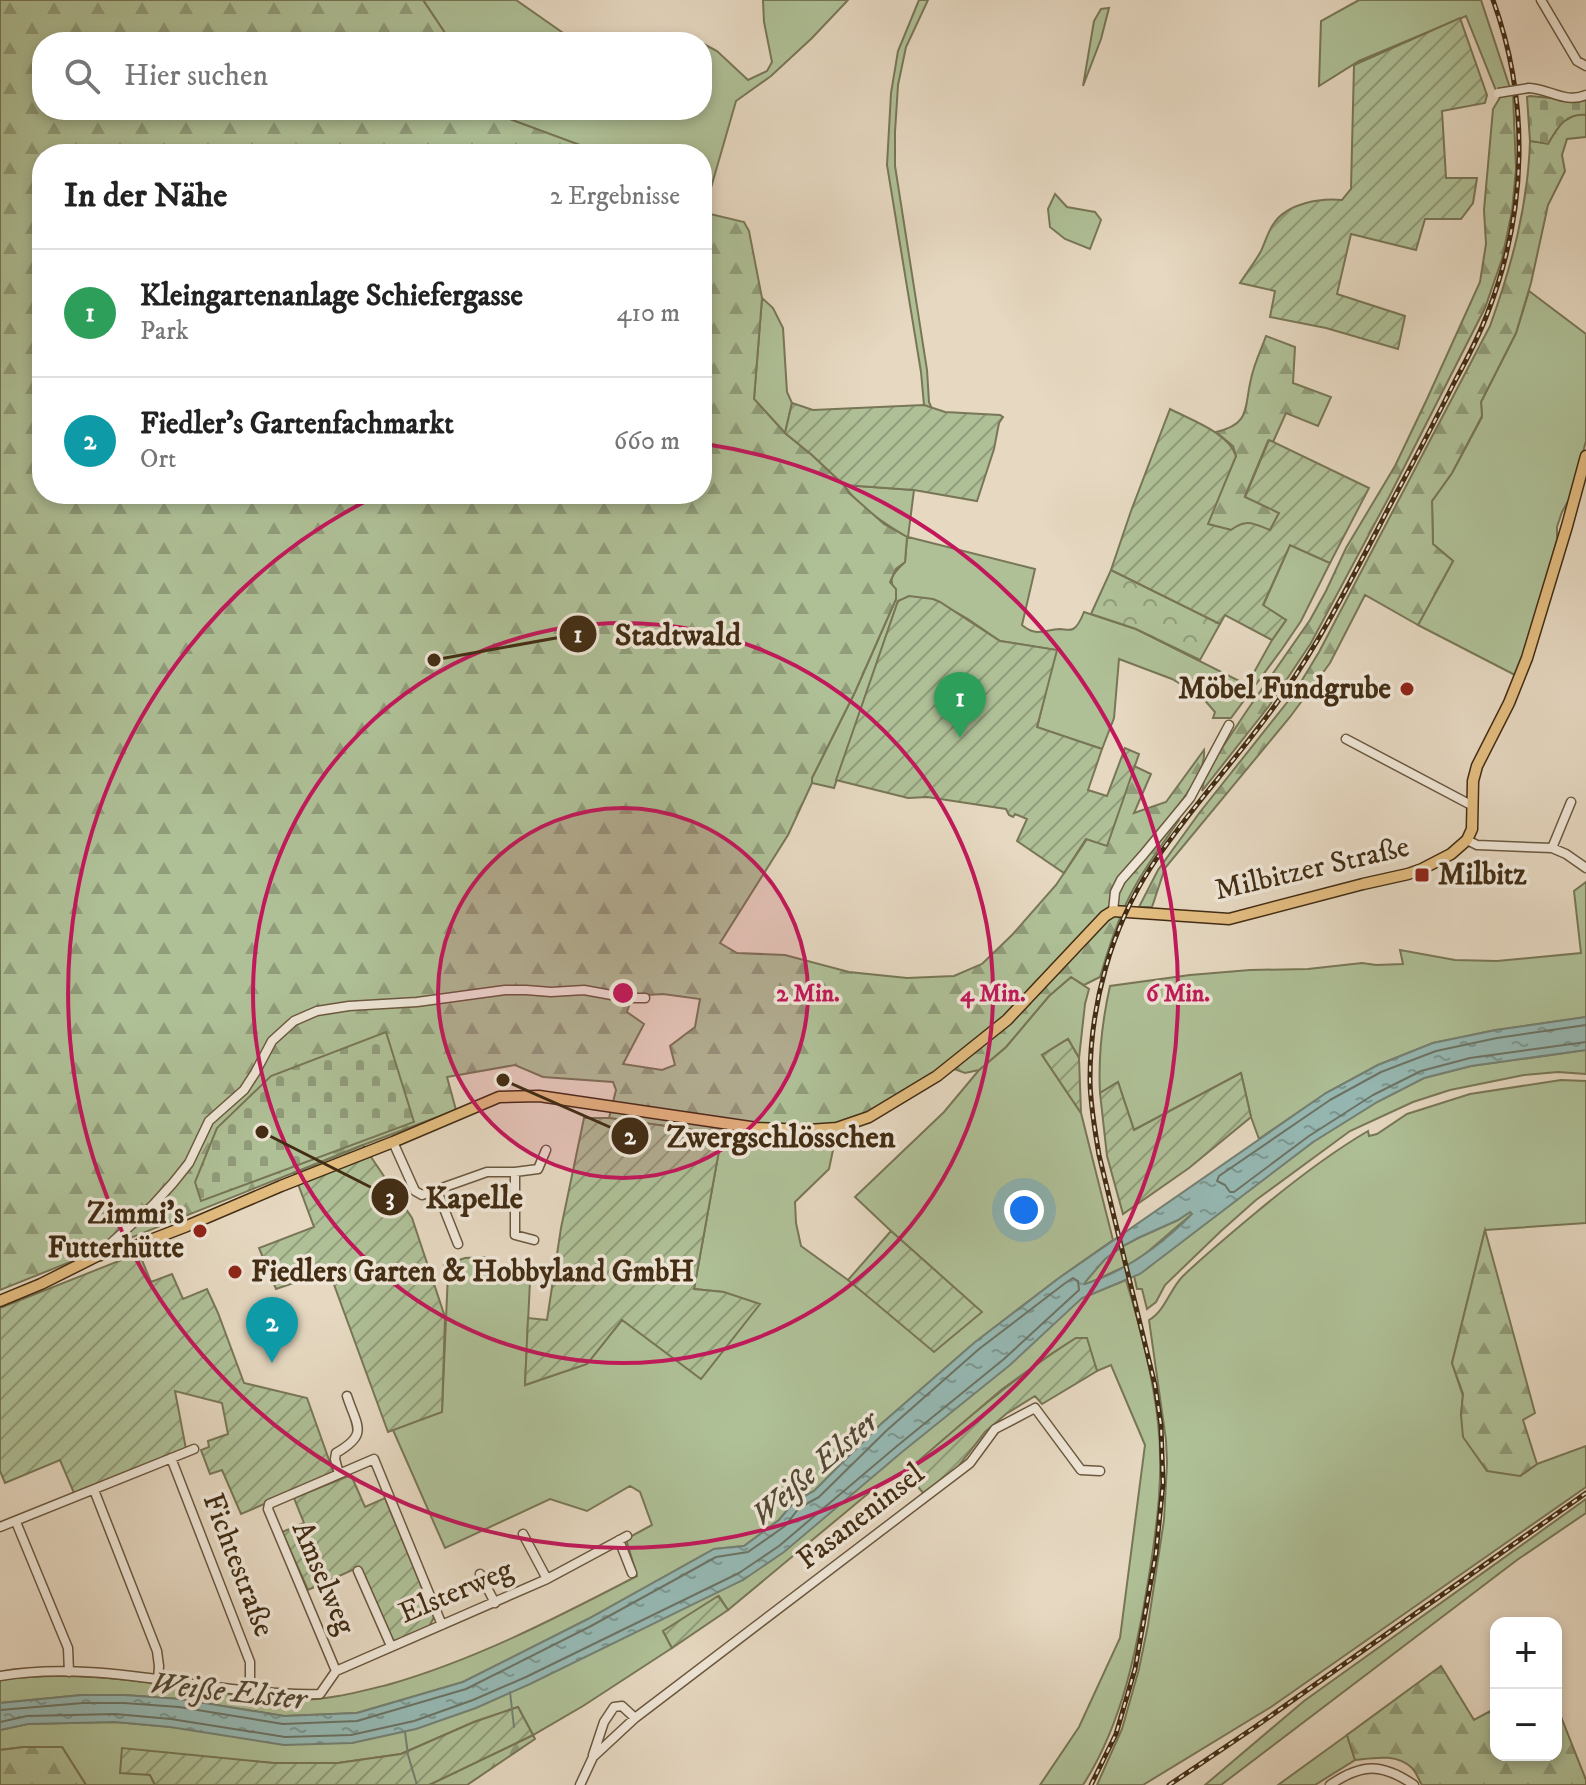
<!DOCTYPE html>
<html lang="de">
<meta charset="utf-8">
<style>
body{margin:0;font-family:"IM FELL DW Pica",serif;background:#f6f6f6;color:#222}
.controls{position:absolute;right:24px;bottom:24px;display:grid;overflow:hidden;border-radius:16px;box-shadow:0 4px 12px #0003}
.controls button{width:72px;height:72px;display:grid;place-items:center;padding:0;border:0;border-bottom:2px solid #e0e0e0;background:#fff;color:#222;font:40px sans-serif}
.you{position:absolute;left:1024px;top:1210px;width:28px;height:28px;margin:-20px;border:6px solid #fff;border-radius:50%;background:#1a73e8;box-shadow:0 0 0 12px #1a73e833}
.badge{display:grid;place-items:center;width:52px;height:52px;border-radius:50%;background:#0b8043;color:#fff;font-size:26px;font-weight:700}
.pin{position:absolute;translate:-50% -66px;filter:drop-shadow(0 2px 4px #0008)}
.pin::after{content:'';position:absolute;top:42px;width:28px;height:24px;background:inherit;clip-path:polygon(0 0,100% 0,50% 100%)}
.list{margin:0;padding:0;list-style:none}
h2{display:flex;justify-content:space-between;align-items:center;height:104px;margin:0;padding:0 32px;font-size:34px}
h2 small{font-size:26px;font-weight:400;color:#767676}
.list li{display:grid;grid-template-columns:52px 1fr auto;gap:24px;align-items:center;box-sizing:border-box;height:128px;padding:0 32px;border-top:2px solid #e0e0e0}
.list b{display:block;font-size:30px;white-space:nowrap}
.list p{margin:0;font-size:26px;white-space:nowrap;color:#767676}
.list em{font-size:26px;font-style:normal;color:#767676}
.icon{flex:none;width:44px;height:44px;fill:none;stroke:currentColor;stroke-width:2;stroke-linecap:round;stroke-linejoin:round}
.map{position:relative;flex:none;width:1586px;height:1785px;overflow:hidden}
.search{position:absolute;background:#fff;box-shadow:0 4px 12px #0003;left:32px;top:32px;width:680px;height:88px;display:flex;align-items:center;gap:20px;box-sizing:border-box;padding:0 28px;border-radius:32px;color:#767676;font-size:30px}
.panel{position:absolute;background:#fff;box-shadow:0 4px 12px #0003;left:32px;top:144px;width:680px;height:360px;border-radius:32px}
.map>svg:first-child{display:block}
</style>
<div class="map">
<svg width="1586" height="1785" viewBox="0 0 1586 1785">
<defs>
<pattern id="forest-firs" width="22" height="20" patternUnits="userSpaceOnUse" patternTransform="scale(2)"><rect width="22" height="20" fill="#afc097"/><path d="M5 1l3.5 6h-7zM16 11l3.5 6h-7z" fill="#909c7a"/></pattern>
<pattern id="cemetery-stones" width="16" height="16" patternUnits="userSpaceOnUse" patternTransform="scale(2)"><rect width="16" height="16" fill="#afc097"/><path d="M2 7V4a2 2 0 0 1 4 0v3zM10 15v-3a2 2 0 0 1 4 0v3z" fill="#909c7a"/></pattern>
<pattern id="park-crowns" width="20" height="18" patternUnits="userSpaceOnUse" patternTransform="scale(2)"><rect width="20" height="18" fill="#afc097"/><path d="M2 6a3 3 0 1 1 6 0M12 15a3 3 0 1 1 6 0" fill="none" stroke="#909c7a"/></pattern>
<pattern id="garden-furrows" width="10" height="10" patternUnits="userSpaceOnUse" patternTransform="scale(2)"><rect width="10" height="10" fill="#afc097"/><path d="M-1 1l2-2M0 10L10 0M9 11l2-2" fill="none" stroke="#909c7a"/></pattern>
<pattern id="water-ripples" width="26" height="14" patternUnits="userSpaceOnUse" patternTransform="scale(2)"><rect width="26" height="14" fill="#96b9b4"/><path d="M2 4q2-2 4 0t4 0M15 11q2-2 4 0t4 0" fill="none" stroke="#7c9791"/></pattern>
</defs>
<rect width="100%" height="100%" fill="#e6d8c1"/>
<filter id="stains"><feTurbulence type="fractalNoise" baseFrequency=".0025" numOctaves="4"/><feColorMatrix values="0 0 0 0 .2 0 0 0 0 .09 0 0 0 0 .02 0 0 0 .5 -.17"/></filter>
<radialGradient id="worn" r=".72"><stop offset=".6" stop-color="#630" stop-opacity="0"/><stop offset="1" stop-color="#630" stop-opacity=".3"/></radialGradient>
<path fill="#afc097" stroke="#787656" stroke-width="2" d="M423,0H516L576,42H451Z
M763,0H848L812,38L771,76L736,101L704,212H702V154H604L485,110H702V43L717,51L748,80L767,71L772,62L764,22Z
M919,0H928L906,47L898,85L895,132V166L927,370L929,402L932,409L924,405L921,372L887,165L891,93L898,51Z
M1359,0H1481L1510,88L1497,93L1466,16L1359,61L1319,86L1321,21Z
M1109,8L1101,39L1083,86L1094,21L1101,9Z
M1055,194L1067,207L1095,212L1101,220L1090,249L1065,239L1050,227L1048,209Z
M1529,291L1586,334V441L1571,496L1562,512L1557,527V540L1528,642L1515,675L1418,625L1453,561L1433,544L1432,501L1452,473L1482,417L1481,402L1516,333Z
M762,298L773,308L783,328L787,392L792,403L785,433L754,399Z
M844,485L914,490L908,537L1035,569L1022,625C1036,637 1043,630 1060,629C1064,629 1069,631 1073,629C1078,627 1082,617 1084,612L1136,629L1247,685L1272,640L1286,620L1263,606L1290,545L1330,563L1301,621L1282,649L1231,718H1213L1215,712L1201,696L1172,679L1119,659L1114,718L1102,749L1037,728L1056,650L1000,641L968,619L933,599L898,601L834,788L812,783V778L855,692L896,599C889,578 889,577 905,562L907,537C885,524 858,507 844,485Z
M1586,882V1017L1496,1030L1433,1043L1378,1065L1326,1093L1259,1139L1251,1117L1241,1073L1134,1130L1118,1082L1100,1093C1098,1056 1102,1022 1110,986L1190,975L1250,970L1308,969L1362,963L1376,965L1403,964L1400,950L1455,960L1497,961L1581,953L1574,891Z
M1071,977L1089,989L1085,1004L1079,1058L1068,1039L1042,1055L1081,1113L1113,1240L1059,1278L974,1343L880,1425L814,1491L794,1502L779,1520L744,1546L714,1549L588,1619L463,1682L357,1713L284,1716L180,1699L124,1695H82L0,1703V1680C64,1671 130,1679 194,1689C226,1693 258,1700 291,1700C324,1701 355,1693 387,1685C475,1660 556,1618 637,1576L626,1539L652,1525L640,1492L630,1486L587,1511L550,1499L445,1548L393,1430L442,1411L448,1273L444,1265L465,1258L485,1257L494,1281H530L525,1385L587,1364L622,1320L724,1292L694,1289L722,1134L798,1140L836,1136L829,1169L795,1202L796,1223L801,1246L848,1280L932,1349L978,1309L891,1231L855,1197L944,1112L979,1070L1006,1047L1049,996Z
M1586,1050V1074L1558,1072L1524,1075L1450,1090L1413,1102L1350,1131L1256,1200L1221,1231L1165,1285L1156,1302L1147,1309L1142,1289H1137L1134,1276L1140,1273L1313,1142L1377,1102L1424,1078L1471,1066Z
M1561,1080L1586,1081V1223L1485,1230L1452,1363L1463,1396L1461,1415L1520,1476L1537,1464L1586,1446V1487L1271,1707L1143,1785H1097L1122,1729L1139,1669L1148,1625L1164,1520L1167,1463L1166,1440L1149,1320C1165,1311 1170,1289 1183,1276C1205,1255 1229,1235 1253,1215C1290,1184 1327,1155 1368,1131L1369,1136L1377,1134L1407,1114L1470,1094Z
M1190,1212L1193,1213L1137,1261L1085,1285L1086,1281L1105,1259L1123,1246L1138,1238L1178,1220Z
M1126,1280C1140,1326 1153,1375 1158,1423C1164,1474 1157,1526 1149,1576C1137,1648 1123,1723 1083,1785H1040L1079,1727L1120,1638L1145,1445L1111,1365L1097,1371L1086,1338H1076L1048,1356L1001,1390L906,1472L876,1487L728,1610L719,1596L663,1631L672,1648L583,1706L533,1735L518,1707L474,1722L401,1754L338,1763H273L219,1759L150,1775L155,1785H86L62,1747H24L0,1750V1730L27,1724L115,1722L352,1743L743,1580L1082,1298Z
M1586,1499V1513L1517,1560L1221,1785H1205L1304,1701Z
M1347,1735L1355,1760L1315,1785H1278Z"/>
<path fill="url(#forest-firs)" stroke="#787656" stroke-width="2" fill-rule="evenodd" d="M0,0H423L451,42H42V110H485L604,154H42V494H702V212L744,222L749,231L762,298L754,399L785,433L812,455L844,485L849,493L884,524L907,537L905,562L896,569L890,582L896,589V599L855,692L812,778V783L788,835L720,943L737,953L785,955L849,972L907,978L954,976L982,964L1013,934L1056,885L1087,839L1107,845L1134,766L1151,774L1134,813L1166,802L1204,750C1206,771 1187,793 1175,810L1179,820C1160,848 1139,875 1125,906C1115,929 1107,953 1100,977L1084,985L1071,977L1049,996L1006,1047L979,1070L965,1073L946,1066L870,1112L846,1120L836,1136L798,1140L722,1134L609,1118L616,1090L613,1082L543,1077L515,1065L447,1077L456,1110L363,1145L0,1290ZM663,994L700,999L695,1027L670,1046L675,1065L662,1070L623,1064L644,1024L627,1012L632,996Z
M1513,94L1516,169L1512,211L1502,259L1485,308L1389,497L1311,643L1269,706L1202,791L1204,780L1218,754L1248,709L1310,620L1326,591L1346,548L1395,466L1427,399L1480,282L1486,244L1484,210L1493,109L1501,96Z
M1577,114L1586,115V137L1567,139L1562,155L1565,171L1548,205L1531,283L1516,333L1481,402L1482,416L1452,473L1432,501L1433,544L1453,561L1418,625L1365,595L1330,663L1290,717L1165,868L1152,907H1139L1158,870L1200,812L1293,695L1319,652L1490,326C1512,265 1528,205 1530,141L1548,143L1560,123Z
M1266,336L1295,347L1293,383L1331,397L1318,426L1286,413L1273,442L1268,441L1245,496L1279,513L1270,531L1231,530L1207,524L1236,456L1233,446L1216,432C1251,424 1244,408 1251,379C1254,364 1261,350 1266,336Z
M1485,1230L1535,1413L1523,1420L1537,1464L1520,1476L1487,1471L1463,1437L1461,1415L1463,1394L1452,1363Z
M1441,1666L1474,1720L1496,1708V1755H1556V1704L1586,1780V1785H1422C1419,1780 1416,1772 1412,1768C1396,1753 1374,1758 1355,1760L1347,1735Z
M533,1735L535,1739L467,1785H429Z
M24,1747H62L86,1785H0V1750Z"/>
<path fill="url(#cemetery-stones)" stroke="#787656" stroke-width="2" d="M1530,96L1571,100L1586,99V115C1565,113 1557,128 1548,144L1530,141L1527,97Z
M386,1032L414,1122L201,1201L195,1182L217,1128L271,1076Z"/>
<path fill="url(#park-crowns)" stroke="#787656" stroke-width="2" d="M1111,570L1220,624L1200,660L1136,629L1091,614Z"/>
<path fill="url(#garden-furrows)" stroke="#787656" stroke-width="2" d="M1460,18L1487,95L1485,103L1442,111L1446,178H1477L1473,203L1461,219H1425L1416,250L1351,234L1337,294L1405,316L1398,349L1326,328L1270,317L1275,291L1240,283C1247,272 1255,262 1261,251C1265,243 1268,231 1274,223C1288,203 1320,198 1342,200L1351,189L1354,65Z
M792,403L813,410L924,405L945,412L1000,415L1003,417L999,423L994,449L977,501L914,490L844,485L812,455L785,433Z
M1170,409C1191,420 1229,433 1236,456L1208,524L1231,530C1247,518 1254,524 1270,530L1279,513L1245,497L1269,440L1369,488L1330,563L1290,545L1263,605L1286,620L1272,640L1225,615L1220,624L1111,570L1131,511Z
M909,596L933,599L940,602L1000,641L1057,650L1037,727L1102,749L1088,790L1107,796L1125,748L1139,754L1107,846L1086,839L1064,873L1017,841L1027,819L1015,814L1013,817L1009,815L1006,809L927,797L908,798L836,780L898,601Z
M1068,1039L1079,1058L1081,1113L1042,1055Z
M1241,1073L1251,1117L1189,1168L1123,1214L1107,1156L1100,1093L1118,1082L1134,1130Z
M584,1118H609L722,1134L694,1289L724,1292L760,1304L701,1379L622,1320L587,1364L525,1385L528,1318L547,1320L561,1228Z
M363,1145L412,1218L445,1317L442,1412L388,1432L329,1271L276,1289L259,1248L314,1227L294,1173Z
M891,1231L982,1312L934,1352L848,1280Z
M139,1253L151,1282L172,1274L183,1299L207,1289L218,1313L244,1383L307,1398L334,1474L241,1514L222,1470L210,1474L201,1450L209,1447L208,1441L228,1434L222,1403L175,1391L186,1449L74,1493L60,1460L5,1483L0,1471V1308Z
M1076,1338H1087L1097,1371L1042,1404L1035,1396L1006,1414L985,1432L957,1468L923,1493L906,1472C961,1424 1014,1377 1076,1338Z
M351,1475L365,1507L385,1498L434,1617L429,1627L392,1642L359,1567L308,1590L282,1532L304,1523L294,1498Z
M718,1596L728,1610L672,1648L663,1631Z
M518,1707L533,1735L429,1785H155L150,1775L120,1773L122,1748L273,1763H338L401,1754L474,1722Z"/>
<path fill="url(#water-ripples)" stroke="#748174" stroke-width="2" fill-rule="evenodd" d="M1586,1017V1050L1471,1066L1424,1078L1377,1102L1313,1142L1140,1274L1082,1298L1010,1365L902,1452L784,1552L743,1580L530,1684L476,1708L416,1729L352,1743L284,1745L170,1727L115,1722L28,1724L0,1730V1703L82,1695H124L180,1699L284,1716L357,1713L463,1682L588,1619L714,1549L744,1546L779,1520L794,1502L814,1491L880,1425L974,1343L1059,1278L1326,1093L1378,1065L1433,1043L1496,1030ZM1190,1212L1192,1214C1161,1245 1127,1271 1085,1284L1086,1281L1105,1259L1123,1246L1138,1238L1178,1220Z"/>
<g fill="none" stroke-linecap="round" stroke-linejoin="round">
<path stroke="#6c7364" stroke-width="2" d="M1586,1025L1497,1038L1436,1051L1381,1072L1330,1100L1219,1176L1217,1181L1225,1185L1230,1192H1234L1309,1136L1373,1095L1421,1071L1470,1058L1586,1042
M0,1710L83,1703H124L179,1707L283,1724L357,1721L466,1689L591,1626L716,1557L748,1552L785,1526L799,1508L819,1497L886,1431L979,1349L1064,1284L1073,1278L1078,1281L1079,1290L1004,1359L897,1446L779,1546L739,1573L526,1677L473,1700L414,1721L351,1735L285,1737L171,1719L115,1714L27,1716L0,1722"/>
<path stroke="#748174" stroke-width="2" d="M510,1692L514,1727
M405,1732L408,1755L417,1785"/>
<g stroke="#6b583f" stroke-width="11">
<path id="minor" d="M1541,0L1577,61L1586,66
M1529,88C1550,89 1566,104 1586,95
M1346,739L1471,805
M1467,840L1477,845L1552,848L1566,854L1586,868
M1552,848L1571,802
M1113,911L1115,892L1121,880L1143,855L1190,798L1229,725
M393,1142L415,1191L422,1195L487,1172H515L538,1169L546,1150
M515,1172V1235L534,1240
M437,1191L458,1244
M98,1255L153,1205L173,1183L189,1163L209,1121L244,1090L255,1073L272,1041L294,1021L317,1011L349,1006L417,1002L505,990H526L551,992L584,990L628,998H645
M171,1458L250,1662V1692
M339,1474L335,1459L336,1453C369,1434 357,1427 347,1396
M94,1490L157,1651L159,1666L158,1680
M16,1522L68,1648L69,1672
M0,1527L194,1449
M523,1534L547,1579
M619,1540L632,1573
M358,1571L391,1646
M480,1574L495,1603
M336,1671L268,1509L269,1504L374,1459L442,1625
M0,1676C105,1658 214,1697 320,1694L336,1671L547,1579L627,1536
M593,1755L604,1722L614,1707L622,1706L635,1718
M580,1785L593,1757L635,1718L970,1463L995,1429L1035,1408L1081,1470L1100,1471
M1330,1785C1362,1763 1382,1763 1414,1785"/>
</g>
<g stroke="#422d14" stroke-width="13">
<path id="major" d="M0,1301L41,1284L97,1256L135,1246L187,1226L281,1186L393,1142L499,1097L539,1096L757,1128L809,1130L837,1128L869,1117L937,1076L1007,1020L1105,916L1113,911L1229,919L1363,884L1408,874L1422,869L1451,854L1467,840L1472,829L1473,781L1477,766L1509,703L1527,658L1567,526L1586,456"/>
</g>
<use href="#minor" stroke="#efe6d7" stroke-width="8"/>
<use href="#major" stroke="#e3bc80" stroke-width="10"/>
<g stroke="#422d14" stroke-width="5">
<path id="rail" d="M1091,1785L1116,1734L1135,1669L1156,1553L1163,1484L1161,1425L1155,1385L1099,1155C1095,1130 1090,1104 1090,1079C1090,1006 1111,928 1151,867C1191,806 1242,754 1283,694C1327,631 1360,562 1396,494C1416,457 1436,419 1455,381C1467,359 1479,336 1488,312C1527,211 1530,102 1493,0
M1169,1785L1255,1727L1586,1493"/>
</g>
<use href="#rail" stroke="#efe6d7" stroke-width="2" stroke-dasharray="6" stroke-linecap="butt"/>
<g stroke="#6b583f" stroke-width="11" stroke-linecap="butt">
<path id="minor-bridge" d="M1498,93L1529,88"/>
</g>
<use href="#minor-bridge" stroke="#efe6d7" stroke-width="8"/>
</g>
<circle cx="623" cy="993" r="185" fill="#c2185b" fill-opacity=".12"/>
<g fill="none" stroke="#c2185b" stroke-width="4">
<circle cx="623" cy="993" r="185"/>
<circle cx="623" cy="993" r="370"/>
<path d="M705 444A555 555 0 1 1 380 494"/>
</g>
<g fill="#8f2418" stroke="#efe6d7" stroke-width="3">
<circle cx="1407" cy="689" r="8"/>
<rect x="1414" y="867" width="16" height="16" rx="4"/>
<circle cx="200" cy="1231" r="8"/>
<circle cx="235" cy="1272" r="8"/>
</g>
<g text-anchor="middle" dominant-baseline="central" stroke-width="7" stroke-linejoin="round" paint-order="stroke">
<g font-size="30" font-weight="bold" fill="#422d14" stroke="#efe6d7" text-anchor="end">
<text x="1391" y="689">Möbel Fundgrube</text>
<text x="1438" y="875" text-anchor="start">Milbitz</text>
<text x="184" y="1214">Zimmi's<tspan x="184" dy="34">Futterhütte</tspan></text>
<text x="251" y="1272" text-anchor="start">Fiedlers Garten &amp; Hobbyland GmbH</text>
</g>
<g font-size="30" fill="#422d14" stroke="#efe6d7">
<text transform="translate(1312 869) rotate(-13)">Milbitzer Straße</text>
<text transform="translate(861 1517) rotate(-38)">Fasaneninsel</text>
<text transform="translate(238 1565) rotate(69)">Fichtestraße</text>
<text transform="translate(323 1578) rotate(67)">Amselweg</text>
<text transform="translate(456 1592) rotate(-23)">Elsterweg</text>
</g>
<g font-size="32" font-style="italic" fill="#534934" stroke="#efe6d7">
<text transform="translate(815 1469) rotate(-41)">Weiße Elster</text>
<text transform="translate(228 1692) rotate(6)">Weiße Elster</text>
</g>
</g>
<circle cx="623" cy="993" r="12" fill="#c2185b" stroke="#efe6d7" stroke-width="4"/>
<g font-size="24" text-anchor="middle" font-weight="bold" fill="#c2185b" stroke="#efe6d7" stroke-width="7" stroke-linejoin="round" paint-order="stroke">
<text x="808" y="1001">2 Min.</text>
<text x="993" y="1001">4 Min.</text>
<text x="1178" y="1001">6 Min.</text>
</g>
<path fill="none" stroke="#422d14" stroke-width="3" d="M434 660L578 634M503 1080L630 1136M262 1132L390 1197"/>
<g fill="#422d14" stroke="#efe6d7" stroke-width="3">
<circle cx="434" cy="660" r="8"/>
<circle cx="503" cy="1080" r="8"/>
<circle cx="262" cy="1132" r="8"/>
<circle cx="578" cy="634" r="20"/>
<circle cx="630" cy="1136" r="20"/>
<circle cx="390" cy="1197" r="20"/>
</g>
<g font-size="24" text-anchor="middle" font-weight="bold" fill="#fff">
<text x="578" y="642">1</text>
<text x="630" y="1144">2</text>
<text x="390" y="1205">3</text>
</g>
<g font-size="32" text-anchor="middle" font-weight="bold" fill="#422d14" stroke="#efe6d7" stroke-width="7" stroke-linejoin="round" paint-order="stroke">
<text x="678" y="645">Stadtwald</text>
<text x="781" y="1147">Zwergschlösschen</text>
<text x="474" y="1208">Kapelle</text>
</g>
<rect width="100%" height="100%" filter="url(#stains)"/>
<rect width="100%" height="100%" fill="url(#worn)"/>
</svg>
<div class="controls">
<button>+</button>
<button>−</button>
</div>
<div class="you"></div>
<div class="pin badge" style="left:960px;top:738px;background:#2e9e5b">1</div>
<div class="pin badge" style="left:272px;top:1363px;background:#0f9aa8">2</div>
<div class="search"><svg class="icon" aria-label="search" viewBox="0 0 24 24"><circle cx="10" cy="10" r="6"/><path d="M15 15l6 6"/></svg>Hier suchen</div>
<section class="panel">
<h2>In der Nähe<small>2 Ergebnisse</small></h2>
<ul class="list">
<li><span class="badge" style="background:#2e9e5b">1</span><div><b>Kleingartenanlage Schiefergasse</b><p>Park</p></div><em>410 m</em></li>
<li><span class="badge" style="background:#0f9aa8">2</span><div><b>Fiedler's Gartenfachmarkt</b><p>Ort</p></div><em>660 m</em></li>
</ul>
</section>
</div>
